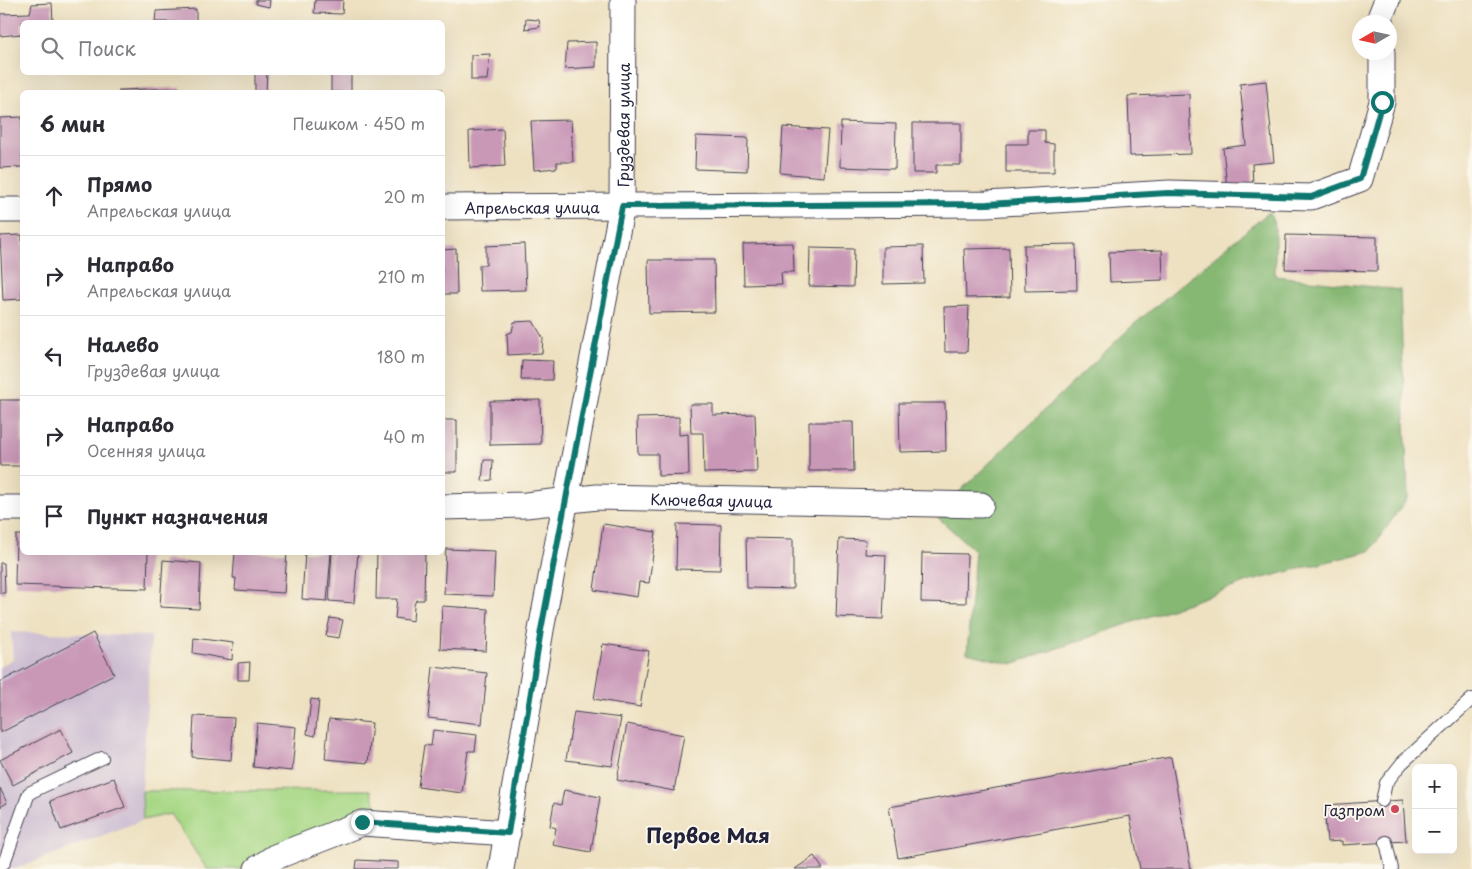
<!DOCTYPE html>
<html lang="ru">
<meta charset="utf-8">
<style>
body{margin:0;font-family:"Playpen Sans",sans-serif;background:#f7f7f7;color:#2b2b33}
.controls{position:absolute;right:15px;bottom:15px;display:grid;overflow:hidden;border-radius:8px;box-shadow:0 5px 20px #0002}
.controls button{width:45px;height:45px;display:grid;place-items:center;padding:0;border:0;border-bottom:1px solid #e1e1e2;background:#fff;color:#2b2b33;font:25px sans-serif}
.compass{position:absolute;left:1352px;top:15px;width:45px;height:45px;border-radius:50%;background:#fff;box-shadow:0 5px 20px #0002;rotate:261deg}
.stop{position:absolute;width:15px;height:15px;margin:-11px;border:4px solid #0f766e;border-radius:50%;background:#fff}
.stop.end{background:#0f766e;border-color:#fff;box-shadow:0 1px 5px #0008}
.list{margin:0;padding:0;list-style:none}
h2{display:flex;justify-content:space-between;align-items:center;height:65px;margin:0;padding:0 20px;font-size:21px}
h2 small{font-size:16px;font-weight:400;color:#7c7c81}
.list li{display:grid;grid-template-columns:32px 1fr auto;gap:15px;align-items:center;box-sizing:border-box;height:80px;padding:0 20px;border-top:1px solid #e1e1e2}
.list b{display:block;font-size:19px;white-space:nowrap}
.list p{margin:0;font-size:16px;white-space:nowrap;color:#7c7c81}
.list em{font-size:16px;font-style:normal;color:#7c7c81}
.icon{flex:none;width:28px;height:28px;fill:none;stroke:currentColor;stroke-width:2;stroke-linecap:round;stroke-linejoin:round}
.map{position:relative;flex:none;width:1472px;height:869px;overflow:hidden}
.search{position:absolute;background:#fff;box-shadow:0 5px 20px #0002;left:20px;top:20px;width:425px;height:55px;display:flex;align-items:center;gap:12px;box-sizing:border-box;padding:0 18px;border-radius:8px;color:#7c7c81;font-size:19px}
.panel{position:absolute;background:#fff;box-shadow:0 5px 20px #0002;left:20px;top:90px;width:425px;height:465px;border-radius:8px}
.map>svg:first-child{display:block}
</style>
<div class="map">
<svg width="1472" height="869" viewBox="0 0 1472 869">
<rect width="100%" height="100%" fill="#fbf7ec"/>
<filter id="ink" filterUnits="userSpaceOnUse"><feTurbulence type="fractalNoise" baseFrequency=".02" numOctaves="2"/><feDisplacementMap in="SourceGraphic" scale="10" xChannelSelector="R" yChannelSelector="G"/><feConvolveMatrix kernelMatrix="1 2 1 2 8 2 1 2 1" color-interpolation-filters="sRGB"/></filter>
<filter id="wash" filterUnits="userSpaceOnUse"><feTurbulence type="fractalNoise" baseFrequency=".0096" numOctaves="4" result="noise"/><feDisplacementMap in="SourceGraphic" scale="20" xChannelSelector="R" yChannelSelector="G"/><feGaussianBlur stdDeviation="1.12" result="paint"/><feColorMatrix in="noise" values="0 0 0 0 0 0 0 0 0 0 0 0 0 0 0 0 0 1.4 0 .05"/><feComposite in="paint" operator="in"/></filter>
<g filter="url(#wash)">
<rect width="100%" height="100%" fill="#eee1c1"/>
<path fill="#cdbed2" d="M11,632L151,636L142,791L143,820L15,869H0V667L13,659Z"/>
<path fill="#a8d886" stroke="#657d60" d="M370,790L377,807L276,846L239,869H207L170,814L143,820L142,791Z"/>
<path fill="#86b873" stroke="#546d57" d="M1269,212L1275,226V276L1400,290L1408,497L1370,551L1251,581L1012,664L967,653L975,551L935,515L1132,326Z"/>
<g id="blocks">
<path fill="#c998b7" d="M256,0H270L269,7L256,4Z
M315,0H343L342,14L314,13Z
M52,3L53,22H22V34L0,36V14L30,13L32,4Z
M196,9V22H155L156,11Z
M526,19L539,20L540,27L525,29Z
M596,42V67L565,69L567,43Z
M490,54L487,80H471V55Z
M255,72H267L266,92H255Z
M331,72H351V92H331Z
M1266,81L1274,162L1252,164L1253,186L1227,188L1223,148L1246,145L1240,84Z
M180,88V92H119V90Z
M441,89V92H402V91Z
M1189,94L1191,154L1130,156L1128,96Z
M22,117V167L0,168V118Z
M571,120L573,162H557V168L534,170L531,121Z
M841,122L896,124L895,169L840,167Z
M913,123H961V165H936V173H913Z
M783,127L828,130L824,177L780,173Z
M503,129L505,166L470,168L469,131Z
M1028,130H1045V143L1054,144V172H1006V144H1028Z
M696,136L748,138L747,171L695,169Z
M22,235V299L3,300L0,236Z
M1286,235L1377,237V271L1285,269Z
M793,243L794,272H781L782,284L744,285L743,244Z
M524,244L526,290L480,291L479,265H486V246Z
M1076,244L1077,290L1025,291L1024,245Z
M923,246L924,283L883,284V247Z
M810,248L854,249L853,287L809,286Z
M1009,248L1010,297L966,298L964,249Z
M456,249L457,294H442V250Z
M1162,250L1163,280L1110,282L1109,252Z
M648,260H714L715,312L649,313Z
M969,306L967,352H945L944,307Z
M533,321L543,338L542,353L508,355L507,334L512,332L514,322Z
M522,360L553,361L552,380H521Z
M0,400H22V466H0Z
M540,400L541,444L490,445V401Z
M899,403H945L946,451L900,452Z
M690,404H713V415L755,414L757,472L704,473L703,433H691Z
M679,417V435L688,434L689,475L658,476V454H638L637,418Z
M442,420H457V472H442Z
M809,422H853L854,471H809Z
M484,460H493L492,480L482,481Z
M603,524L656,532L649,583L639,582L637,597L594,590Z
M677,524L721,525L720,570L676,569Z
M16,535H22V552H148L147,589L15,585Z
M746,538L793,539V589L747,588Z
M839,539L866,540L865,554L886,555L883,619L836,617Z
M446,549L495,551L493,596L444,594Z
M235,552H287L284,593L235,590L236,578H233Z
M305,552H331L327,601L302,599Z
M332,552H358L354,603L329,601Z
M377,552H425L424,600H416L414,605L413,621L395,618L397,599H376Z
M922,553L967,554L966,603L921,602Z
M163,560L201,563L199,609L160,607Z
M0,563H4L5,593H0Z
M442,606L488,609L486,651L440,649Z
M330,618L343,620L339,638L326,636Z
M93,633L114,674L0,733V682Z
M194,638L233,643L232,660L193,653Z
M603,644L649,651L640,707L594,699Z
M250,662L249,680H238V663Z
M433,667L487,673L482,724L428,718Z
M311,699L319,700L315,736L307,734Z
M574,712L621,718L612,766L566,760Z
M194,716L234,718L231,760L192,757Z
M329,719L372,723L368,763L325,759Z
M257,723L296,727L292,771L253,767Z
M627,724L684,735L674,791L617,780Z
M61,729L73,753L13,785L0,760Z
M433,730L477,735L475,751H468L462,793L418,787L424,745L431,746Z
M1171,757L1191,869H1140L1130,816L898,858L889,807Z
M114,778L125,807L61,830L50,801Z
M0,788L7,803L0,807Z
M564,790L600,797L591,852L553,845L556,828L550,826L554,803L561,805Z
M1403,800L1406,841L1342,845V841L1327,842L1324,805Z
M814,856L823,869H795Z
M357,860L398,862V869H356Z"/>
</g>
</g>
<g filter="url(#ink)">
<use href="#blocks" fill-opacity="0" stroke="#413f4f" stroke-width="1"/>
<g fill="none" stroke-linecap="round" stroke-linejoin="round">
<g stroke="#413f4f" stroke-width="14">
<path id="service" d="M1382,801L1386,783L1402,763L1472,699
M1386,842L1392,869
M0,864L4,863L29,793L102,758"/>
</g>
<g stroke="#413f4f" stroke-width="27">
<g id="minor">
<path d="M1381,22V15L1387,0"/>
<path id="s1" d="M442,207L987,204L1169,193L1311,197L1360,179L1382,102V52"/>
<path d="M0,210H22"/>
<path id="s2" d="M442,507L526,505L597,497L981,505"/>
<path d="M0,508H22"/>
<path d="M257,869L275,857L362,823L508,833"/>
<path id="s3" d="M501,869L541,630L622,206L623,0"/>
</g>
</g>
<use href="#service" stroke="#fff" stroke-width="12"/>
<use href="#minor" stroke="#fff" stroke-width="25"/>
</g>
</g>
<g fill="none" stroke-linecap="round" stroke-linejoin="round" filter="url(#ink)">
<path stroke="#0f766e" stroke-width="6" d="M362,822L508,833L541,630L622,206L987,204L1168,193L1311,197L1360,179L1382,102"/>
</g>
<circle fill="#d1495b" stroke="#fbf7ec" stroke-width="2" cx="1395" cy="809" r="5"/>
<g text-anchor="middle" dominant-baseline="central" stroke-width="4" stroke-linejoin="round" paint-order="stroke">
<g font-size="15" fill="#22223b" stroke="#fbf7ec">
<text stroke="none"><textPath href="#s3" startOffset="755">Груздевая улица</textPath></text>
<text stroke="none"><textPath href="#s1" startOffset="90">Апрельская улица</textPath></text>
<text stroke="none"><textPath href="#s2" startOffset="270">Ключевая улица</textPath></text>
</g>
<g font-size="15" fill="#22223b" stroke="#fbf7ec" text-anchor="end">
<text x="1385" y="809">Газпром</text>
</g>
<g font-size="20" font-weight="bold" fill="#22223b" stroke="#fbf7ec">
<text x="708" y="835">Первое Мая</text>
</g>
</g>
</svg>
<div class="controls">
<button>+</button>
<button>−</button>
</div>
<svg class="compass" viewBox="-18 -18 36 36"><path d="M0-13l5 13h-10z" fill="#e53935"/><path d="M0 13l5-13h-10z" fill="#7c7c81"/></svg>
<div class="stop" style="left:1382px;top:102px"></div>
<div class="stop end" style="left:362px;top:822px"></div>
<div class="search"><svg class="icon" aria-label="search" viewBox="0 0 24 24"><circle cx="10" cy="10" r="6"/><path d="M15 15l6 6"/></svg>Поиск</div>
<section class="panel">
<h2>6 мин<small>Пешком · 450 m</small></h2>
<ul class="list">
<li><svg class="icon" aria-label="ahead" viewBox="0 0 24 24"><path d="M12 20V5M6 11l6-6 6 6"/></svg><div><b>Прямо</b><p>Апрельская улица</p></div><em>20 m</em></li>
<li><svg class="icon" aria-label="right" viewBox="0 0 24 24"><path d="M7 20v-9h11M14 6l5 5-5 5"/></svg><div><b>Направо</b><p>Апрельская улица</p></div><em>210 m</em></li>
<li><svg class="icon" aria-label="left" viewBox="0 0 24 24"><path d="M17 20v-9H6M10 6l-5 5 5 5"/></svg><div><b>Налево</b><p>Груздевая улица</p></div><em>180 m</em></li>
<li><svg class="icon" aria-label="right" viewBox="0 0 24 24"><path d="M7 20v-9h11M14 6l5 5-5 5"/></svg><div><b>Направо</b><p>Осенняя улица</p></div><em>40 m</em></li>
<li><svg class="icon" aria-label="arrive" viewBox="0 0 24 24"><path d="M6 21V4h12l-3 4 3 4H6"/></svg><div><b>Пункт назначения</b></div></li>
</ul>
</section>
</div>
